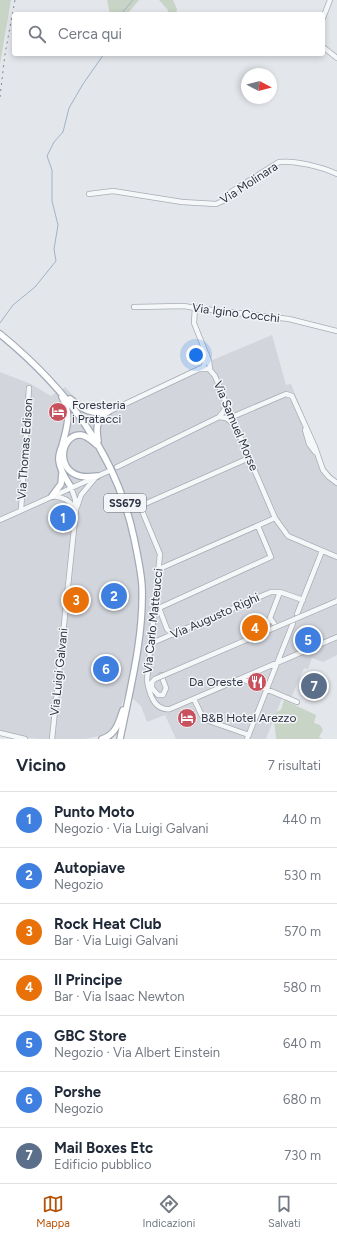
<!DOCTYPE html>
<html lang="it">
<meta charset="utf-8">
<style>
body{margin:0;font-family:Figtree,sans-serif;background:#f2f2f3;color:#1f2937}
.compass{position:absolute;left:241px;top:68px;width:36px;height:36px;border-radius:50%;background:#fff;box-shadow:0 2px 6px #0003;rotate:97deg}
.you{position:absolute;left:196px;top:355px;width:14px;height:14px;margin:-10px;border:3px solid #fff;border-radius:50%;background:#1a73e8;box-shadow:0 0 0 6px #1a73e833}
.badge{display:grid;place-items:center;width:26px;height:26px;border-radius:50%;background:#b45309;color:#fff;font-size:13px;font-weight:700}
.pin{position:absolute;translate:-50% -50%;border:2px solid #fff;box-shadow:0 1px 4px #0006}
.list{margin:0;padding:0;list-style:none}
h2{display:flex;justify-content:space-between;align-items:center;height:52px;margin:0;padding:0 16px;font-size:17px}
h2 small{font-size:13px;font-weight:400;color:#747a83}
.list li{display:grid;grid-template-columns:26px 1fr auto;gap:12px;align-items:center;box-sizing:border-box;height:56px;padding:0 16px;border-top:1px solid #e0e1e3}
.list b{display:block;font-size:15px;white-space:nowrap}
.list p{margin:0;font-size:13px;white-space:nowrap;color:#747a83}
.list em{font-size:13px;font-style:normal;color:#747a83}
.icon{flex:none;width:22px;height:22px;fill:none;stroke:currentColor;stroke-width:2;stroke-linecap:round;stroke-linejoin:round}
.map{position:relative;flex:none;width:337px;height:739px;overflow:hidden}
.search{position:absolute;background:#fff;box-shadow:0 2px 6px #0003;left:12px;right:12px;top:12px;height:44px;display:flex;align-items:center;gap:10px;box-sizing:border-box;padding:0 14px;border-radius:4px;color:#747a83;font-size:15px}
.sheet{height:444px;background:#fff}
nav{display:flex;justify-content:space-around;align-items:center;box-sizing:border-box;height:56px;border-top:1px solid #e0e1e3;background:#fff;font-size:11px;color:#747a83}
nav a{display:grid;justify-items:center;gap:2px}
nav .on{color:#b45309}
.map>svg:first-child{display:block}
</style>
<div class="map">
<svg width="337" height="739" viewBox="0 0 337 739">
<rect width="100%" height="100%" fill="#e3e6eb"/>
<path fill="#d2d5dc" d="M272,335L286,385L291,384L325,467L335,479L337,480V655L323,662L312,658L308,669L304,668L292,696L282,698L266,739H176L165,715L147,722L141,706L132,698L125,695L112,731L104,735L85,739H40L0,735V372L31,384L51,396L65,387L83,406L90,409L106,410L196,367Z"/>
<path fill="#c8d4c5" d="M0,0H11L0,64Z
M107,0H139L128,13L130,14H110Z
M159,0H173L177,9L176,14H167L168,10Z
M284,700L316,715L314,723L320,725L323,730L319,737L322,739H276C276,728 272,723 276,712L281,710Z"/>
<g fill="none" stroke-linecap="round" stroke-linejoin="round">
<path stroke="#a1b2c8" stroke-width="1" d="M121,14L133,0
M0,323L13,305L35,287L56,261L54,249L58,225L52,201V170L47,156L54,142L63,132L69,108L83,84L104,54"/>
<g stroke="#a8adb5" stroke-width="6">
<path id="minor" d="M323,18L330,0
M323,47L337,58
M89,194L113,191L182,202L216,204L225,200L231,192L279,162C295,160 322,167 337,174
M134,307L184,306L195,308L289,319L337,331
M195,308L194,323L209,361L210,370
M200,369L204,366L207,355
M108,412L199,369H209L215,376L229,411L275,518L288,536L337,557
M219,417L226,418L234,424
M232,417L286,394L292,396L315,447L323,470L329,477L337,483
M305,430L309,444L315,452
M249,458L140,506L160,554L147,680C149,693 154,711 170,709L337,637
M117,467L219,417L223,412L227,404
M52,496C65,498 68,499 75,509
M77,507L81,495L95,478
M21,510L29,388
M0,520L109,471
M159,569L275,518
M154,608H159L271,557L258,526
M159,608L167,629L173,635
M297,614L322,551
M270,618L276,626
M265,631L280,592
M152,643L271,592H280L303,600
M155,679L152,682V688L158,695H163L166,688L161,675
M242,679L297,702
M194,699L202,716L209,721L249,735
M0,733L25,739
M52,739L76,510L75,499L71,487
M247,739L293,623"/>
</g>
<g stroke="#a3aab6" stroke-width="8">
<path id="major" d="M0,334C66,388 116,453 134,538C137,553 141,570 142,586C144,637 130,689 120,739
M62,397C72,416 67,426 62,446C60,451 58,456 59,461C60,471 66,479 71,487
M70,399C84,410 90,414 108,412
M98,441C96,427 96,422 107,412
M97,476C52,484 58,433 81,435C88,436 92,441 97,445
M52,496L61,484L62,473
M102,739C116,735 119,722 123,710"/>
</g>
<use href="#minor" stroke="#f6f7f9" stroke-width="4.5"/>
<use href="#major" stroke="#fff" stroke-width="5.5"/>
<path stroke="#7e8593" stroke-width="1" stroke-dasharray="2 4" stroke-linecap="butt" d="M0,97L5,54L15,0"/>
<g stroke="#a8adb5" stroke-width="6" stroke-linecap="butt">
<path id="minor-bridge" d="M155,679L337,601"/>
</g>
<use href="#minor-bridge" stroke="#f6f7f9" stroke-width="4.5"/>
</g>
<defs>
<g id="hotel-disc" transform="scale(1)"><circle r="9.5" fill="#c7515c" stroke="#f3f5f8"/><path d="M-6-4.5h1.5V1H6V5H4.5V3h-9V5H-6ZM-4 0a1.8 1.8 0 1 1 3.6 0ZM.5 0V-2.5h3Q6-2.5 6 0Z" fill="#fff"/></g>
<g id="restaurant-disc" transform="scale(1)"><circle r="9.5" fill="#c7515c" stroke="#f3f5f8"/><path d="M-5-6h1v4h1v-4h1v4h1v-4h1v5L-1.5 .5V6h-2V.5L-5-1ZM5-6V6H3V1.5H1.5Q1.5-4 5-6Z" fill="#fff"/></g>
</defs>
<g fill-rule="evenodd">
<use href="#hotel-disc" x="58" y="412"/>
<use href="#restaurant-disc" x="257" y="682"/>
<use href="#hotel-disc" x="187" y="718"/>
</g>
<g text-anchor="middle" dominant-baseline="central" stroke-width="3" stroke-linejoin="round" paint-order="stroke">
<rect fill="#f3f5f8" stroke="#686d79" stroke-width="1" x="104" y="494" width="42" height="18" rx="3"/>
<g font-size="11" font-weight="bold" fill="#2c3342">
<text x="125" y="503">SS679</text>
</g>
<g font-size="12" fill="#2c3342" stroke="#f3f5f8">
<text transform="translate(249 183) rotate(-33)">Via Molinara</text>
<text transform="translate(236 313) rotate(7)">Via Igino Cocchi</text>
<text transform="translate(236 426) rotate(67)">Via Samuel Morse</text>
<text transform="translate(25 449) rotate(-86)">Via Thomas Edison</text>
<text transform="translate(215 616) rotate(-24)">Via Augusto Righi</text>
<text transform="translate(153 621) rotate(-84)">Via Carlo Matteucci</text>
<text transform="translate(59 672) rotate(-84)">Via Luigi Galvani</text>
</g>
<g font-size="12" fill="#2c3342" stroke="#f3f5f8" text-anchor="start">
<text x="72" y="405">Foresteria<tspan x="72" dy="14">i Pratacci</tspan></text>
<text x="243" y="682" text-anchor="end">Da Oreste</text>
<text x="201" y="718">B&amp;B Hotel Arezzo</text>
</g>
</g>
</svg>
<svg class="compass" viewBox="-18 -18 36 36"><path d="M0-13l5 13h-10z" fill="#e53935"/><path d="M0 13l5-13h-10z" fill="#747a83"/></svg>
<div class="you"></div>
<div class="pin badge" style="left:63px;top:518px;background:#3f7fe0">1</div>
<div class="pin badge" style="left:114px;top:596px;background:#3f7fe0">2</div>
<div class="pin badge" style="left:76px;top:600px;background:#e8710a">3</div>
<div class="pin badge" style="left:255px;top:628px;background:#e8710a">4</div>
<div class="pin badge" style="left:308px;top:640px;background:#3f7fe0">5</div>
<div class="pin badge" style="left:106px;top:669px;background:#3f7fe0">6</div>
<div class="pin badge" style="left:314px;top:686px;background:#5c6f8a">7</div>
<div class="search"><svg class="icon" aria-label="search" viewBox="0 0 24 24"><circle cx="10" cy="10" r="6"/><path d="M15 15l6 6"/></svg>Cerca qui</div>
</div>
<section class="sheet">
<h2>Vicino<small>7 risultati</small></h2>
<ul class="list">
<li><span class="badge" style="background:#3f7fe0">1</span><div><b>Punto Moto</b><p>Negozio · Via Luigi Galvani</p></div><em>440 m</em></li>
<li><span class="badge" style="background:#3f7fe0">2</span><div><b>Autopiave</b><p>Negozio</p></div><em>530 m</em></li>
<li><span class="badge" style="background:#e8710a">3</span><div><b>Rock Heat Club</b><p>Bar · Via Luigi Galvani</p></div><em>570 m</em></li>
<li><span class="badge" style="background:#e8710a">4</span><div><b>Il Principe</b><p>Bar · Via Isaac Newton</p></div><em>580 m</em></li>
<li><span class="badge" style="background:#3f7fe0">5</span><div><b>GBC Store</b><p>Negozio · Via Albert Einstein</p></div><em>640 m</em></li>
<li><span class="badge" style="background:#3f7fe0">6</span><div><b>Porshe</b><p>Negozio</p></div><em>680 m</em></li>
<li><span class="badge" style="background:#5c6f8a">7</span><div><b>Mail Boxes Etc</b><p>Edificio pubblico</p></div><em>730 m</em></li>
</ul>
</section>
<nav>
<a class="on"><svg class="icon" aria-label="map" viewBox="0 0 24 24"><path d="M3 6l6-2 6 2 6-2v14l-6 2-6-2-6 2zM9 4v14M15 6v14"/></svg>Mappa</a>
<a><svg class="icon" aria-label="directions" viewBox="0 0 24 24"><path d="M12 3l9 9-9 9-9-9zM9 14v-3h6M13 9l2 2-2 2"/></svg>Indicazioni</a>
<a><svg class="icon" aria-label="saved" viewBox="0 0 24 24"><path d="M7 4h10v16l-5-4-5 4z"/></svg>Salvati</a>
</nav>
